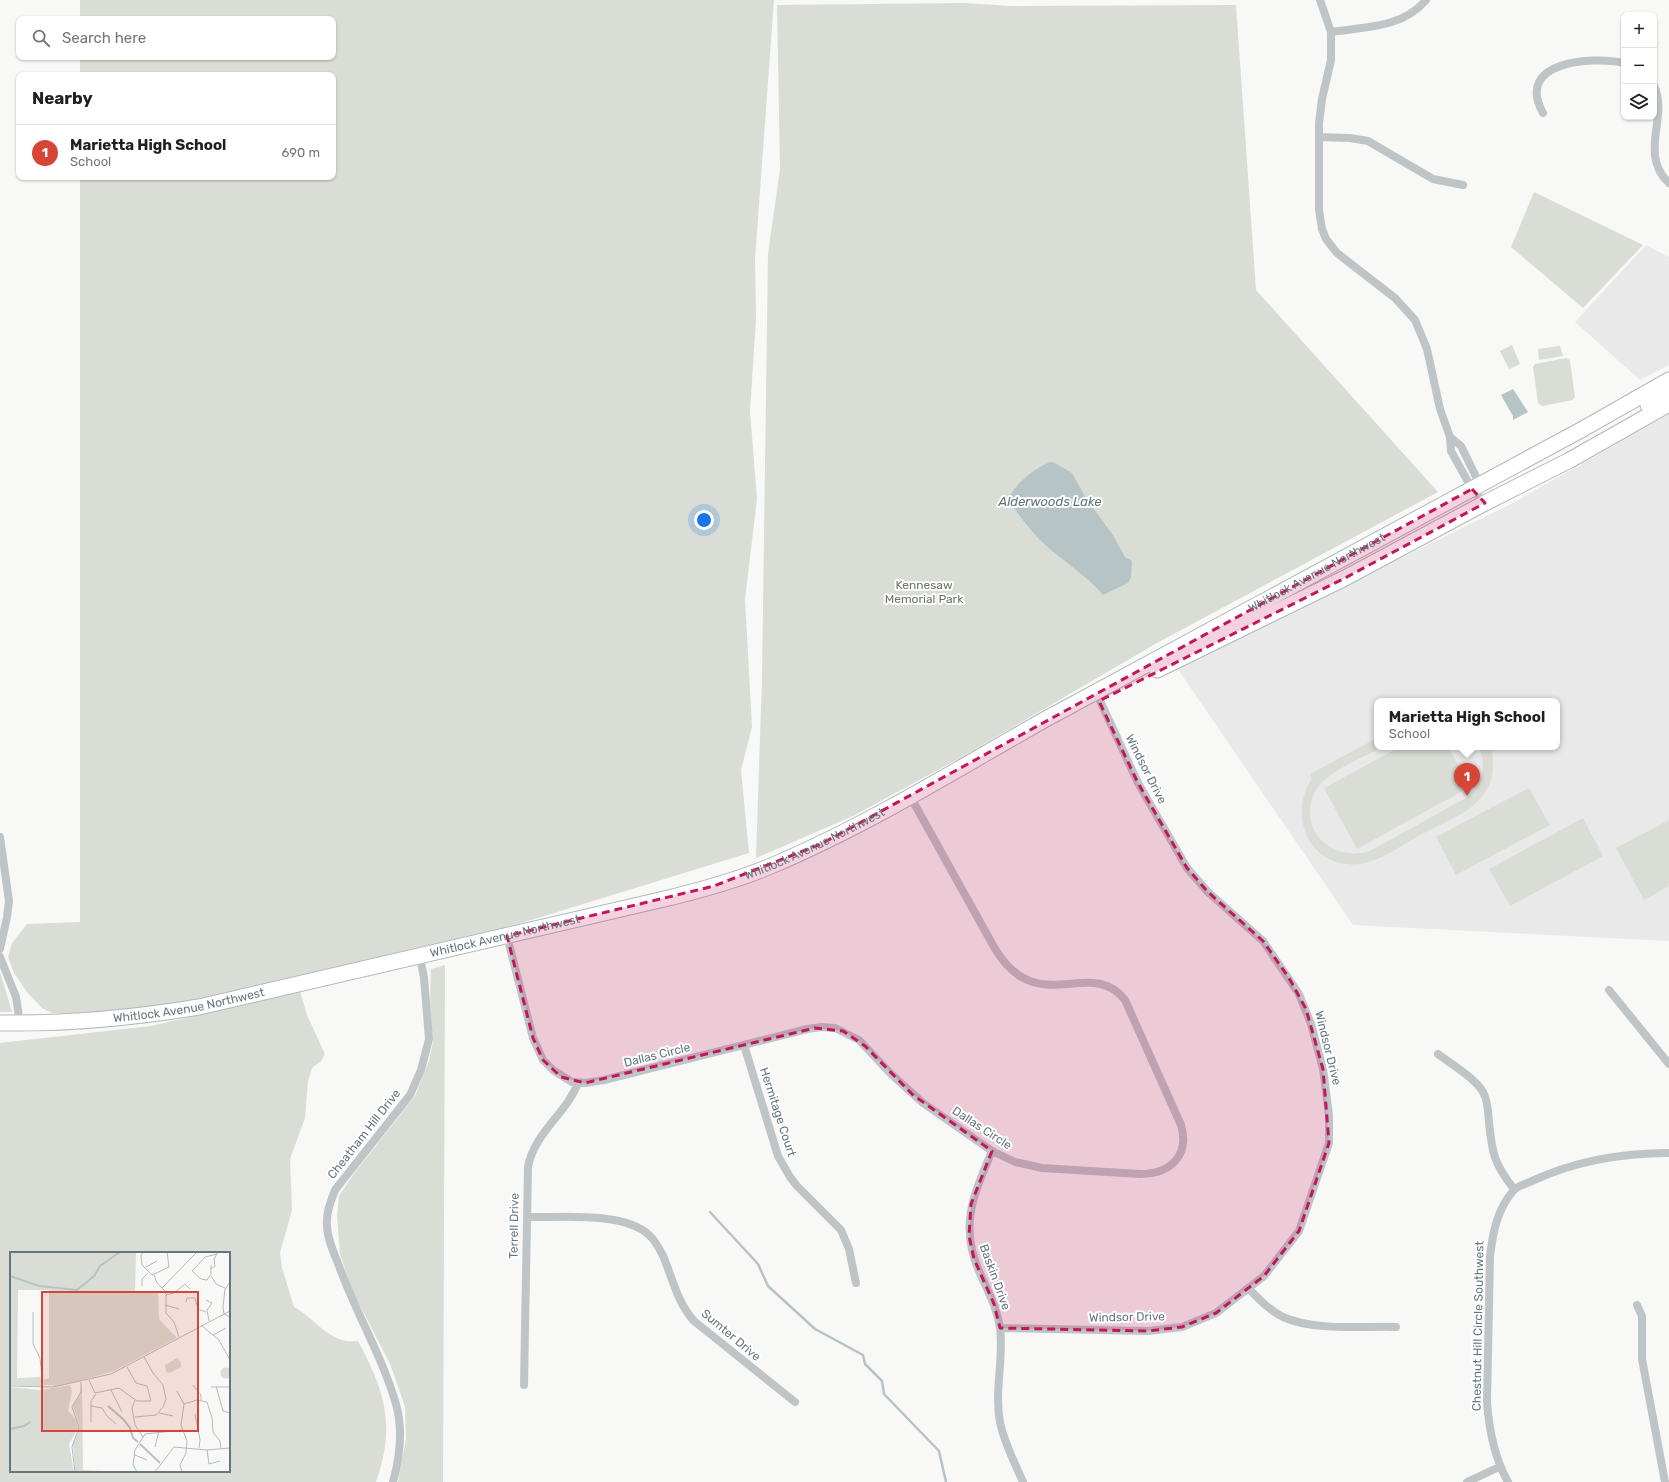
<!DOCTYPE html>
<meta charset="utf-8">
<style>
body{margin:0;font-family:Rubik,sans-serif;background:#f6f6f6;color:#202124}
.controls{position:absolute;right:12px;top:12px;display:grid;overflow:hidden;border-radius:8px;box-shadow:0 1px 3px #0004}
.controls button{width:36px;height:36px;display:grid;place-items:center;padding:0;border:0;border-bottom:1px solid #e0e0e0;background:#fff;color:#202124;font:20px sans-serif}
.you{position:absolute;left:704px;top:520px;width:14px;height:14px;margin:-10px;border:3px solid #fff;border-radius:50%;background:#1a73e8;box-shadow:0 0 0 6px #1a73e833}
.badge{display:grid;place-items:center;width:26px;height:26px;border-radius:50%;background:#d74537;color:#fff;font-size:13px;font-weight:700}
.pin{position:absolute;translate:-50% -33px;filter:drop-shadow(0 1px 2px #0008)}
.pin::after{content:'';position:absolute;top:21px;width:14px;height:12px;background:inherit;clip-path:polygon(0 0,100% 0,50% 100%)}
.popup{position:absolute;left:1374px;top:698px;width:186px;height:52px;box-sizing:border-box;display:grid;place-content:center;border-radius:8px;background:#fff;filter:drop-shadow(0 1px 3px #0005);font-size:13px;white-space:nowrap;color:#757577}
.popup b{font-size:15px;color:#202124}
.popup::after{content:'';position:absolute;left:50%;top:100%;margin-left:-8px;border:8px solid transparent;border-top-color:#fff}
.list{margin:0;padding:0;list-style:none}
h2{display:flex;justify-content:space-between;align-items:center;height:52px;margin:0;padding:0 16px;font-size:17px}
h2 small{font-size:13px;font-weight:400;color:#757577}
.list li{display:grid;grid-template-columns:26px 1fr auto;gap:12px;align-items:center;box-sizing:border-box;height:56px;padding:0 16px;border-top:1px solid #e0e0e0}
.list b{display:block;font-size:15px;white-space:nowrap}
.list p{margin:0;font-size:13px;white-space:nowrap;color:#757577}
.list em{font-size:13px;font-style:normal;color:#757577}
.icon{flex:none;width:22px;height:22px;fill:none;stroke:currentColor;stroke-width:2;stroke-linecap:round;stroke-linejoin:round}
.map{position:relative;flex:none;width:1669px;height:1482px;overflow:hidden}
.search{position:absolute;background:#fff;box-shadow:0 1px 3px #0004;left:16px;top:16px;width:320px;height:44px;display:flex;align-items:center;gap:10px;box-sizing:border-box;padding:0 14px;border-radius:8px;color:#757577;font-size:15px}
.panel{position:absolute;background:#fff;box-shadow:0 1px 3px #0004;left:16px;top:72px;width:320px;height:108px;border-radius:8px}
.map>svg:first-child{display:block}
</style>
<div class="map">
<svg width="1669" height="1482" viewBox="0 0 1669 1482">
<rect width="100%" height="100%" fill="#f8f8f6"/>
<path fill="#e9e9e9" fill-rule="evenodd" d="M1646,245L1669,257V365L1640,380L1575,322Z
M1669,414V941L1353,925L1177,668L1511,504ZM1377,701H1557V747H1377Z"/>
<path fill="#d9ddd5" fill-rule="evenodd" d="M80,0H774L755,259L756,319L750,411L757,499L745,599L752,727L741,770L749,853L515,925L185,1002L91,1014L52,1013L42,1008L27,992L14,973L8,957L12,943L27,924L80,922V177H333V75H80V57H333V19H80Z
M964,3L1011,6L1236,5L1256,290L1438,492L1157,643L960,758L853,816L756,858L762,679L768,254L780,169L777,5Z
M1534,192L1643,245L1583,308L1511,247Z
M1512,345L1520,364L1509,369L1500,351Z
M1560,346L1563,356L1539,360L1538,349Z
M1566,358L1570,360L1575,397L1573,400L1542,406L1538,403L1533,367L1535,364Z
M1377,738V747H1383C1364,757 1331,770 1318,787C1293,824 1329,864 1370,851L1466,798C1482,786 1487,766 1479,747L1491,748C1495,764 1494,780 1484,794C1480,800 1474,805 1469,809C1454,819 1436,827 1420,835C1402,845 1381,861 1360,864C1310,870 1287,817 1312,778L1310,774Z
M1400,747H1448L1470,787L1357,849L1324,788Z
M1529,788L1550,825L1456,875L1436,837Z
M1583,818L1603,856L1510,906L1489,869Z
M1669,820V886L1644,900L1616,848Z
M445,965L443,1482H398L406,1439L405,1407L391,1366L351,1288L340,1254L337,1216L339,1196L353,1175L415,1096L429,1061L433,1042L430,1004L431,969Z
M0,972L12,1012H0Z
M300,991L307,1015L325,1054L321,1061L312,1068L308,1081L305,1118L290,1159L292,1210L280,1253L282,1268L294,1307C311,1316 323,1334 342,1340C346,1342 353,1341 358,1341C385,1392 396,1425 376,1482H0V1043L151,1026ZM11,1253H229V1471H11Z"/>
<path fill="#b6c4c6" d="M1513,389L1528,412L1513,420V416L1501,395Z
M1053,462L1072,473L1087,500L1113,535L1125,557L1132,561L1131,577L1128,583L1103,595C1087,576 1070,566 1051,550C1034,536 1021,518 1009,501C1009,488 1040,463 1053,462Z"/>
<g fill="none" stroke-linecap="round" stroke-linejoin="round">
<path stroke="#b6c4c6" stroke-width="2.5" d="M710,1212L758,1264L768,1286L815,1329L863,1355L865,1364L882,1381L884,1394L939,1451L946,1482"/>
<g stroke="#b3b8ba" stroke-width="17">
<g id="highway">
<path d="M1648,405L1669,392"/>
<path d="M1157,670L1345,578L1485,503L1570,460L1669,404"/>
<path id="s1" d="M0,1023C67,1024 133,1018 199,1007L660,900C698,891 735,881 771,866C866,826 954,771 1044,720L1581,430L1669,380"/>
</g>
</g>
<path stroke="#bfc5c7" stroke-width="8" d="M1320,0L1331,32V60L1322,99L1319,123V210L1322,229L1326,239L1337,253L1395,298L1415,320L1427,349L1440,409L1450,437L1451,451L1472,489L1485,503
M1331,32C1364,27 1403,28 1426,0
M1654,86C1669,116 1638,154 1669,183
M1543,113C1514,61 1592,56 1624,63
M1319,137L1350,138L1368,141L1433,179L1463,185
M1450,437L1461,446L1481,487
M0,837L9,901L7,917L0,949
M507,936L533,1038L543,1060L553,1070L572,1082L585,1083L604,1080L807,1029L822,1027L835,1028L859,1040L891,1074L923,1103L992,1151L1015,1162L1042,1168L1140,1174C1170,1174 1190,1156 1181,1125L1125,1000C1090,955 1037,1021 994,947L910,796
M0,957L16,997L20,1023
M1609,990L1669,1064
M744,1045L778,1156L790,1177L797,1186L841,1230L849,1249L856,1283
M1438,1054C1451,1064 1475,1078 1483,1092C1488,1100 1488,1112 1489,1122C1492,1153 1494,1164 1514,1189
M992,1151C974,1194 959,1225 979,1271C987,1290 997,1307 1000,1328C1004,1359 994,1391 1000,1422C1004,1443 1015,1463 1023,1482
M527,1217C560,1218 623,1211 649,1235C656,1241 660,1250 664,1258C673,1281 678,1303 694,1321L795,1402
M1249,1289C1259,1299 1269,1310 1283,1317C1314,1331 1362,1326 1396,1327
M1637,1305L1642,1316V1359L1665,1482
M1000,1328L1148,1331L1182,1327L1216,1313L1264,1276L1299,1231L1329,1143V1115L1323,1069L1311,1024L1299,994L1263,941L1208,892L1187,868L1138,783L1096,692
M524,1385L528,1167C534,1133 566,1114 578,1083
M393,1482C400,1457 403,1429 396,1404C382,1356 356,1313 339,1266C334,1253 327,1239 327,1225C326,1212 331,1201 335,1190L410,1095L421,1070L429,1039L424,978L420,957
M1467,1482L1499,1467
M1508,1482C1495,1459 1489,1429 1487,1402L1490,1256C1493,1232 1497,1210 1513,1191C1517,1186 1526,1184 1532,1181C1575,1161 1622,1153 1669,1153"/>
<use href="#highway" stroke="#fff" stroke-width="15"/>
</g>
<path fill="#c2185b" fill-opacity="0.2" stroke="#c2185b" stroke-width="3" stroke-dasharray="8 5" stroke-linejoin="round" d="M1472,489L1485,503L1345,578L1099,701L1138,783L1187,868L1208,892L1263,941L1289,978L1306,1009L1323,1069L1329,1143L1299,1231L1264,1276L1216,1313L1182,1327L1148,1331L1000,1328L994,1304L974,1259L969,1236L971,1204L992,1151L913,1095L865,1046L843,1031L815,1028L585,1083L561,1077L543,1060L533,1038L507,936L714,886L821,844Z"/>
<g text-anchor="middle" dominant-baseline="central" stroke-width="4" stroke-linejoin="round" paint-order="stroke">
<g font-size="12" fill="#65777e" stroke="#fff">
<text stroke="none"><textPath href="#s1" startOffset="1409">Whitlock Avenue Northwest</textPath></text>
<text transform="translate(1146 769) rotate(63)">Windsor Drive</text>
<text stroke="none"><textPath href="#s1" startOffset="838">Whitlock Avenue Northwest</textPath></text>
<text stroke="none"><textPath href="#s1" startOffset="514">Whitlock Avenue Northwest</textPath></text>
<text stroke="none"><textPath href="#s1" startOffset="190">Whitlock Avenue Northwest</textPath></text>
<text transform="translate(1328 1048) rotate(76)">Windsor Drive</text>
<text transform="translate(657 1055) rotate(-14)">Dallas Circle</text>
<text transform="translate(778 1112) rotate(72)">Hermitage Court</text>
<text transform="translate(982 1128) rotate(33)">Dallas Circle</text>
<text transform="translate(364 1134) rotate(-52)">Cheatham Hill Drive</text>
<text transform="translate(514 1226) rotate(-89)">Terrell Drive</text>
<text transform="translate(995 1277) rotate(70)">Baskin Drive</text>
<text transform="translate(1127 1317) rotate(-1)">Windsor Drive</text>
<text transform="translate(1478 1326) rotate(-89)">Chestnut Hill Circle Southwest</text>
<text transform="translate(731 1335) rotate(40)">Sumter Drive</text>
</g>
<g font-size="12" fill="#6a7764" stroke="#fff">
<text x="924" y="585">Kennesaw<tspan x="924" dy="14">Memorial Park</tspan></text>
</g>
<g font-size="13" font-style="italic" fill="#607678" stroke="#fff">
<text x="1050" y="501">Alderwoods Lake</text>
</g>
</g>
<g transform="translate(10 1252)">
<rect width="220" height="220" fill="#f8f8f6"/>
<path d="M0,0H126L125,40H148L149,67L167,86L102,120L104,44L102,120L49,134L34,133L33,128L39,126V38H8L7,126L32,125L33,135L0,133ZM167,106L171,110V115L160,121L156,120L155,113ZM210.5 121a5.5 5.5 0 1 1 11 0a5.5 5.5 0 1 1-11 0ZM72,131L73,218L116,220H65L63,191L70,175L63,154L70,143ZM60,133L62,139L58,159L65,166L68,176L59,192L64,220H0V135L31,138Z" fill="#d9ddd5"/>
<path fill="none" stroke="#b6c4c6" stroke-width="2" d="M0,24L29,34L67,38L84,24L90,14L110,0M98,154L113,167L120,176L123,186L128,190M0,177L14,174L20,170M130,192L150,211"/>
<path fill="none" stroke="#b4bcbf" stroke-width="1" d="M134,0L131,3L132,13L142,23L159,15L157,0M201,13V22L197,28L191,27L182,19L195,5L207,2M134,16L147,9M201,17L205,14L204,7L208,0M144,23L147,31L156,40V61L164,70L169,85M201,24L206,32L215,36M220,30L215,37L213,55L214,62L220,65M132,34V27L138,21M152,36L187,0M156,43L164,41L175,32L180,37M196,48L202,51L197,58L199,69M176,50L177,46H185L188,57L196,60M155,53L169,57M23,60V92L30,106L33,135M192,74L209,88L220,108M203,83L216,76M79,128L85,141L109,136L127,149H141L137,134L126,131L117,115M183,133L191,143V148M0,134L43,135L101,122L220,59M206,134L213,159L220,161M201,135H220M101,138L112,160M167,139L174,152M125,148L122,156L125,173L133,185M81,154L92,156L97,164L106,172M149,161L163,164M185,162L190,188L189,196M125,165L146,163L153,155L156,147L153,133L143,121L134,105M81,170V149L86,142M145,195L149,179M197,198L199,212L210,209M125,203L137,208M65,220L62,195L69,175L62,155L71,140V130M127,220L123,213L125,198L135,182L172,178M145,220L164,195L197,198L220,196M172,220L170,213L176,201L177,189L171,173L174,152L187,148L197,150L202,166L203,180L210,189L211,197"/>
<path fill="#d74537" fill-opacity="0.15" stroke="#d74537" stroke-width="2" d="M32,40H188V179H32Z"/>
<rect width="220" height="220" fill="none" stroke="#65777e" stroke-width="2"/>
</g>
</svg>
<div class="controls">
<button>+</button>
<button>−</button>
<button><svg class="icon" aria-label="layers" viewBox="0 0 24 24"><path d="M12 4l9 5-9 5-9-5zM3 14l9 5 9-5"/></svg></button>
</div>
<div class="you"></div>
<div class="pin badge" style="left:1467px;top:796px">1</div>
<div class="popup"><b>Marietta High School</b>School</div>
<div class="search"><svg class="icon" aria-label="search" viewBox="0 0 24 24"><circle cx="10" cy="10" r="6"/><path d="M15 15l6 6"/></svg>Search here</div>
<section class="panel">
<h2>Nearby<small></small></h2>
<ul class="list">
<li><span class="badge">1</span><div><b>Marietta High School</b><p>School</p></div><em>690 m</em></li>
</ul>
</section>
</div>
